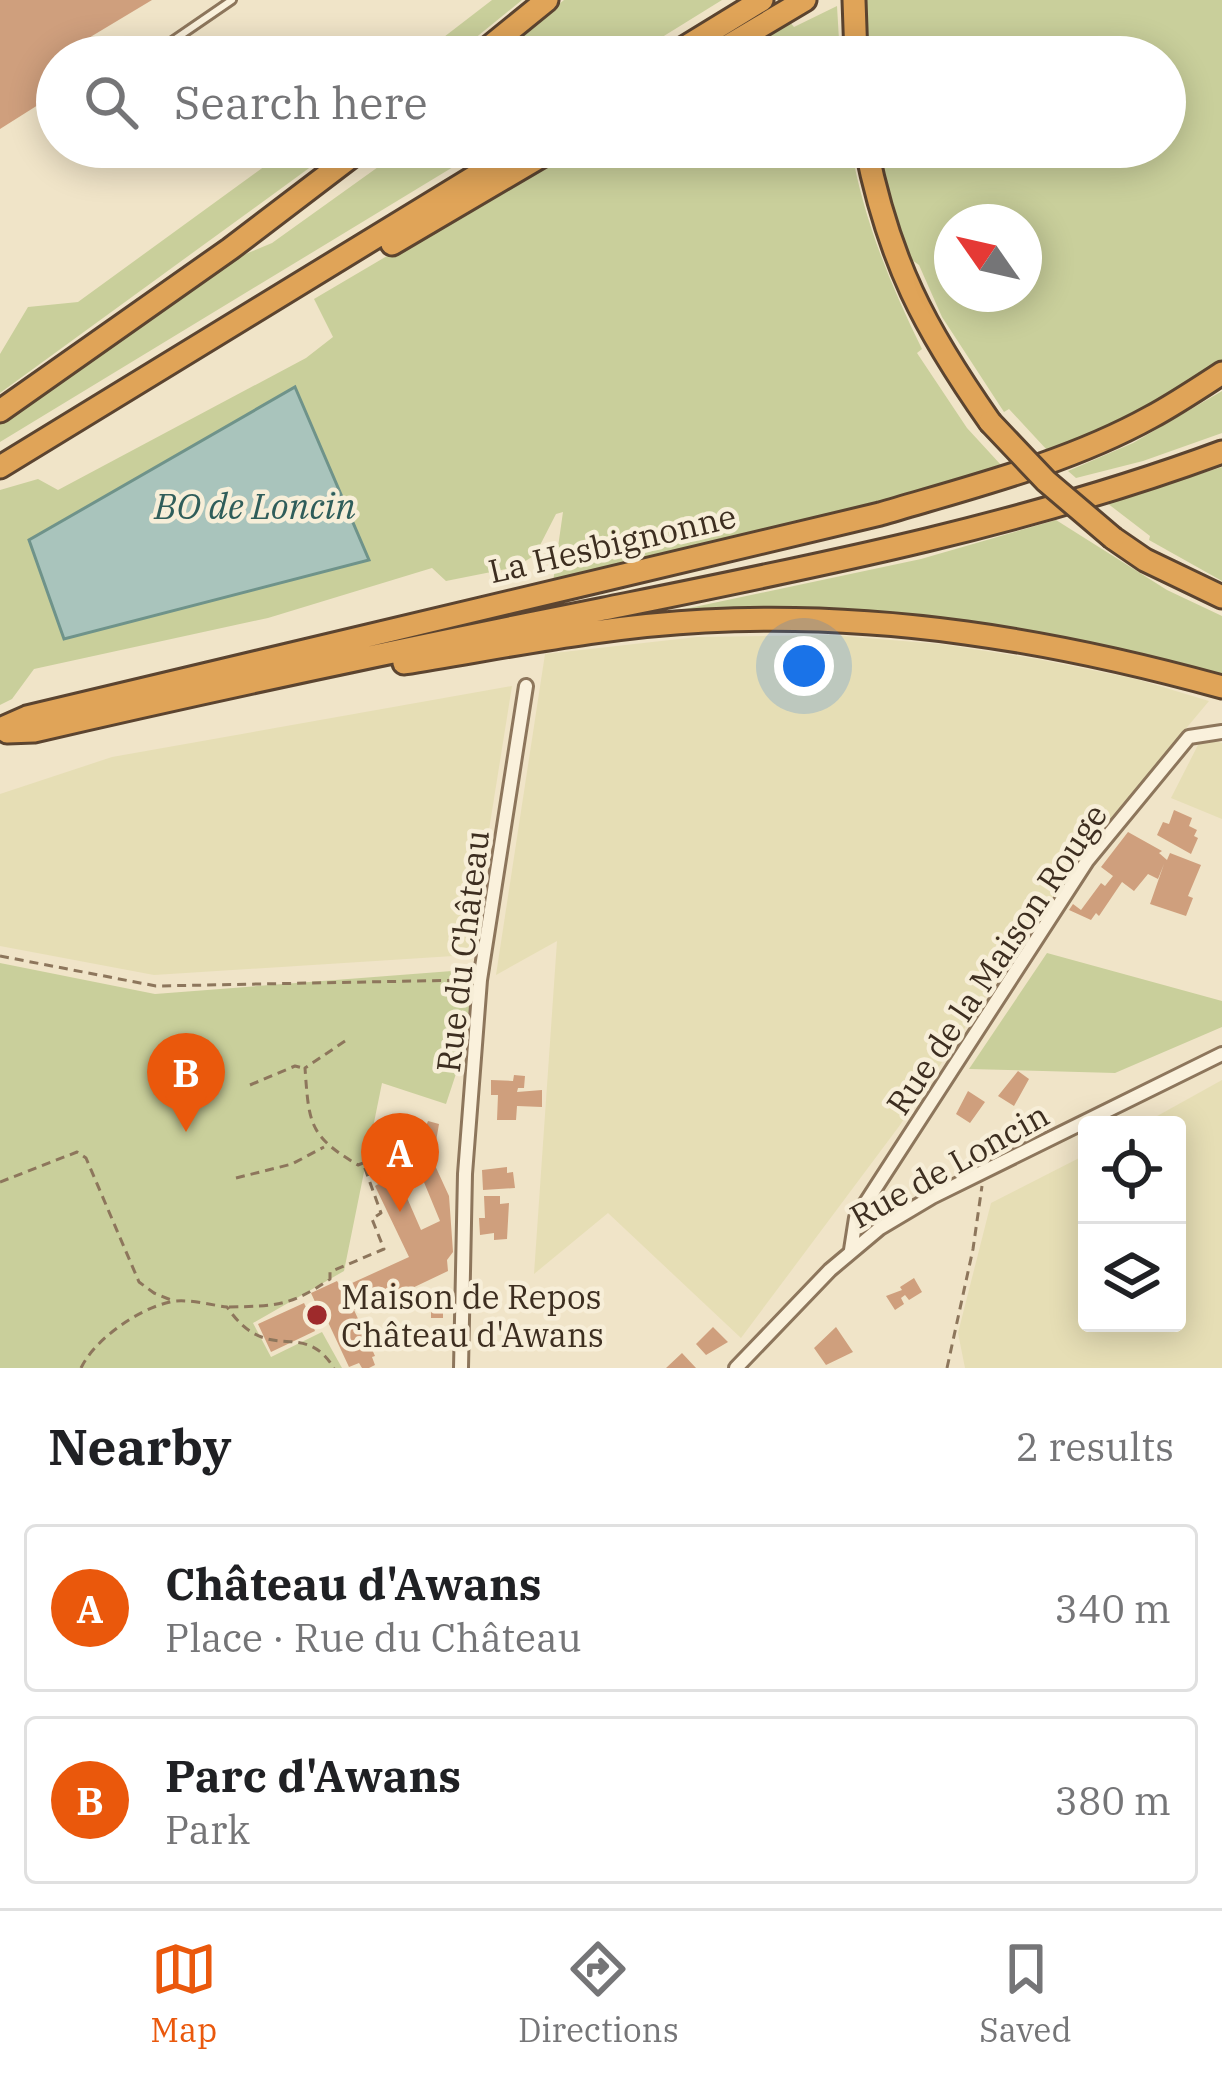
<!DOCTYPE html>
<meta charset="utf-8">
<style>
body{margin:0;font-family:"IBM Plex Serif",serif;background:#f6f6f6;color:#202124}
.controls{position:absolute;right:36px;bottom:36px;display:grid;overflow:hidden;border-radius:12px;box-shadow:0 6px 30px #0003}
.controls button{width:108px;height:108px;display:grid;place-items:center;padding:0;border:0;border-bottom:3px solid #e0e0e0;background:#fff;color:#202124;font:60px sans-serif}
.compass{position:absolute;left:934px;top:204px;width:108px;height:108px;border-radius:50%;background:#fff;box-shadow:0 6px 30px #0003;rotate:304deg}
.you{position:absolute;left:804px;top:666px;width:42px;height:42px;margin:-30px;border:9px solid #fff;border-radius:50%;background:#1a73e8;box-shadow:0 0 0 18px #1a73e833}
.badge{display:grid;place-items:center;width:78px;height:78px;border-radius:50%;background:#ea580c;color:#fff;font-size:39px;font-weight:700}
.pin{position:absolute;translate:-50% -99px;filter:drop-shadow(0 3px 6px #0008)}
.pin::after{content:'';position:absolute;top:63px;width:42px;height:36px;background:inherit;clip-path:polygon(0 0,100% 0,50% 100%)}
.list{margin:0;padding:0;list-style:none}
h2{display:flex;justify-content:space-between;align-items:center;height:156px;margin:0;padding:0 48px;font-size:51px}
h2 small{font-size:39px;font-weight:400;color:#757577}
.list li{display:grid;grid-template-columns:78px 1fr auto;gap:36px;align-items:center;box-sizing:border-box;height:168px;margin:0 24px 24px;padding:0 24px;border:3px solid #e0e0e0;border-radius:12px}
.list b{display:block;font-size:45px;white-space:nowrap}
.list p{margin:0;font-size:39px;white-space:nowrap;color:#757577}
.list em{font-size:39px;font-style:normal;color:#757577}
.icon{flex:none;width:66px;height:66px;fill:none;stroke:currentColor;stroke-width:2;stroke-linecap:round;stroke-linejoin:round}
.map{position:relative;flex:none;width:1222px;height:1368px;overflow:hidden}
.search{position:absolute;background:#fff;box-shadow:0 6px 30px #0003;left:36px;right:36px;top:36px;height:132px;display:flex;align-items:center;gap:30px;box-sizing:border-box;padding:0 42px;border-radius:66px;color:#757577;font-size:45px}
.sheet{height:540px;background:#fff}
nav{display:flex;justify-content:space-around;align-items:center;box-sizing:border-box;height:168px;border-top:3px solid #e0e0e0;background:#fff;font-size:33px;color:#757577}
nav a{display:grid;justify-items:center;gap:6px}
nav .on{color:#ea580c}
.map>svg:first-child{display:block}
</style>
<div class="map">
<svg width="1222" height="1368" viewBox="0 0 1222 1368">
<rect width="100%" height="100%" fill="#f0e4c8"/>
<path fill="#e6deb5" d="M830,635L940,644L1037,659L1136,679L1209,701L1082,853L900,1125L741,1338L608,1213L534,1274L557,941L496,975L545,654L697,637Z
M512,686L469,955L154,975L0,946V794L112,757Z
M1211,739L1222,743V819L1171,798L1200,741Z
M1222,1080V1368H965L958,1333L991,1203L1087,1154V1323H1177V1125H1141Z"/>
<path fill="#c9cf9b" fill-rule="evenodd" d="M492,0H522L452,57H418Z
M564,0H722L630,57H503L517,39Z
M865,0H1222V362L1135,416L1047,450L1009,409L1004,412L942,317L919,265L905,255L874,147H1165V57H865ZM952,222H1024V294H952Z
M837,6L840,57H727L789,21L794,27Z
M291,147H338L0,393V354L28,307L78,302Z
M406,147H486L0,442V422L231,260L272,243Z
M572,147H851C863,218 890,284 922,349L917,353L967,428L1001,465L919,492L553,582L563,512L556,514L535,555L516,567L446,581L432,568L268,618L34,669L12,699L0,705V490L38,479L58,490L306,358L333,337L314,299Z
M1222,391V433L1143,461L1076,478L1068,471L1133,443Z
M1222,467V581L1149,540L1150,536L1107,503Z
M1056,520L1167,590L1222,616V677C1037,624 873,605 681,614L680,610L921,559Z
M1047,953L1222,1001V1027L1115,1073L969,1069Z
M0,963L155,994L491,968L446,1104L382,1083L344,1271L253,1323L271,1357L322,1332L342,1368H0Z"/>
<path fill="#a9c4bc" stroke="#6f938a" stroke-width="3" d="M295,387L369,560L64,639L29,540Z"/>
<path fill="#cf9f7d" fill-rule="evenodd" d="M0,0H152L57,57L53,62L57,68V93L0,129Z
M1174,810L1192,818L1189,826L1197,830L1194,836L1198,838L1191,854L1157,835L1163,822L1169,824Z
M1128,832L1162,851L1159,853L1167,860L1170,853L1201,865L1188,896L1193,898L1186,916L1150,904L1164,864L1158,879L1148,874L1134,891L1122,882L1099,916L1096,913L1091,920L1069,910L1073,904L1081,910L1101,883L1105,886L1113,876L1101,867Z
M1018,1071L1029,1079L1014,1106L998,1096Z
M514,1075L525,1076L524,1088H518L517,1092L542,1090V1107L517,1106L516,1120H497L498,1095H491V1080L513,1081Z
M968,1091L985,1102L970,1123L956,1114Z
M428,1121L439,1124L435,1147L427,1148L449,1196L453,1252L447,1260L448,1271L364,1311L362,1306L354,1310L375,1356L372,1357L375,1365L369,1368H362L359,1363L349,1367L327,1320L313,1326L315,1331L271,1352L258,1324L304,1303L307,1309L316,1304L311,1293L337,1281L341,1288L409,1257L375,1186L380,1183L374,1169L425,1147L419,1133L424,1131ZM421,1175L440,1221L421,1230L401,1184Z
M507,1167V1173L513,1172L515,1188L483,1190L482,1170Z
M484,1196H500V1204L509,1203L507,1239L494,1240V1233L480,1235L479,1218H485Z
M914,1278L922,1292L909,1300L905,1295L901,1298L904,1304L895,1310L886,1296L902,1290L900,1287Z
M431,1299H443V1318H431Z
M713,1327L728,1342L706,1355L696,1344Z
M836,1327L853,1352L826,1365L814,1348Z
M682,1353L696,1368H666Z"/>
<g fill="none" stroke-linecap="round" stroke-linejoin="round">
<g stroke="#8d765c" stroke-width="12">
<path id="lane" d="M149,57L232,0"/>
</g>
<g stroke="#8d765c" stroke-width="18">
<path id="street" d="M851,1250L856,1218L1087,861L1189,737L1222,732
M461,1368L465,1174L480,980L526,686
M736,1368L830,1270L880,1228L932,1197L1222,1054"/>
</g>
<g stroke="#5b4430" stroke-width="27">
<path id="highway" d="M854,0L856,57
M477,57L547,0
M669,57L762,0
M709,57L805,0
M866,147C889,261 924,328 990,422
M392,244L557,147
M0,411L230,249L364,147
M0,467L523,147
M1113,538L1145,560L1222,597
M404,663C504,647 604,626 705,621C882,612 1052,640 1222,687
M0,729L27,717L880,514C971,487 1068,463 1151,417C1175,404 1199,388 1222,373
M7,732L34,731C223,687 413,647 604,609C812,567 1022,526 1222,452"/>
</g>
<path stroke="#8d765c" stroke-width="3" stroke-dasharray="9 6" stroke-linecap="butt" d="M0,956L156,986L469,980
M345,1041L305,1068C309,1124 309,1136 358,1165L415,1142
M250,1085L295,1066L303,1068
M236,1178L292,1164L324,1147
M0,1182L77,1152L86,1158L139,1282L154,1293L171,1300
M229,1307C276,1306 291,1306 330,1279V1272L384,1249L372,1219L381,1213L363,1163
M81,1368C95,1339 138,1309 170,1302C186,1298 210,1305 227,1307C269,1368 302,1317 334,1368
M947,1368L973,1249L982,1186"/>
<use href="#lane" stroke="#faf1dc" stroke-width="6"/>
<use href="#street" stroke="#faf1dc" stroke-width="12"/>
<use href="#highway" stroke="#e0a458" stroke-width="21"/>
<g stroke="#5b4430" stroke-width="27" stroke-linecap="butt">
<path id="highway-bridge" d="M990,422L1046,481L1113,538"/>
</g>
<use href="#highway-bridge" stroke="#e0a458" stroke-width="21"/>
</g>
<circle fill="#9e2a2b" stroke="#f7eed8" stroke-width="4.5" cx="317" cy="1315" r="12"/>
<g text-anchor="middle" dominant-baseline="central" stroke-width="9" stroke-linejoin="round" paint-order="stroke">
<g font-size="33" fill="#3d2e20" stroke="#f7eed8">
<text transform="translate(612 543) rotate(-13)">La Hesbignonne</text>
<text transform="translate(462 951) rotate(-83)">Rue du Château</text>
<text transform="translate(996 959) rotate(-56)">Rue de la Maison Rouge</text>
<text transform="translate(949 1165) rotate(-29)">Rue de Loncin</text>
</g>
<g font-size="33" fill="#3d2e20" stroke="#f7eed8" text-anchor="start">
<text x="341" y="1296">Maison de Repos<tspan x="341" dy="38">Château d'Awans</tspan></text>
</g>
<g font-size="36" font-style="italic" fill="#2f5d5a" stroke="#f7eed8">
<text x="255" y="505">BO de Loncin</text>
</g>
</g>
</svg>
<div class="controls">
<button><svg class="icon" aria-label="locate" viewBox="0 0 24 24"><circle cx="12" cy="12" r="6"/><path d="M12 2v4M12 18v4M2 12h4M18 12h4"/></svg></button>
<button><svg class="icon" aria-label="layers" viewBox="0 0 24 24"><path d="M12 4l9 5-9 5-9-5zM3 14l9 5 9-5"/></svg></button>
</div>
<svg class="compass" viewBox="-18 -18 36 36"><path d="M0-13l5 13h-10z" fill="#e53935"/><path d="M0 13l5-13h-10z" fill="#757577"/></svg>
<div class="you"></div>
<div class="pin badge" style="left:400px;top:1212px">A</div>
<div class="pin badge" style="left:186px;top:1132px">B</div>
<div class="search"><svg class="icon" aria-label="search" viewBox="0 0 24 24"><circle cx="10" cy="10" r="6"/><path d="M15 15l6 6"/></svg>Search here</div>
</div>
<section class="sheet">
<h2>Nearby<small>2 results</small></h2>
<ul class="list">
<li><span class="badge">A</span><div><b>Château d'Awans</b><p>Place · Rue du Château</p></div><em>340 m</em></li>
<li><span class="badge">B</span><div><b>Parc d'Awans</b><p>Park</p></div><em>380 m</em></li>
</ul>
</section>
<nav>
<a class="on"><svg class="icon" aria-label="map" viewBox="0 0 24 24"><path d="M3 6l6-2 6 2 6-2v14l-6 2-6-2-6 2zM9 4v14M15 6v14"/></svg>Map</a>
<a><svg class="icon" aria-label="directions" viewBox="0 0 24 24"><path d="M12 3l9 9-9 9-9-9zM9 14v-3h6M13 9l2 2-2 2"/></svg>Directions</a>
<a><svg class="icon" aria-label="saved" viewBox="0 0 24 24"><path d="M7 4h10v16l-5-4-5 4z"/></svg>Saved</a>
</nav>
